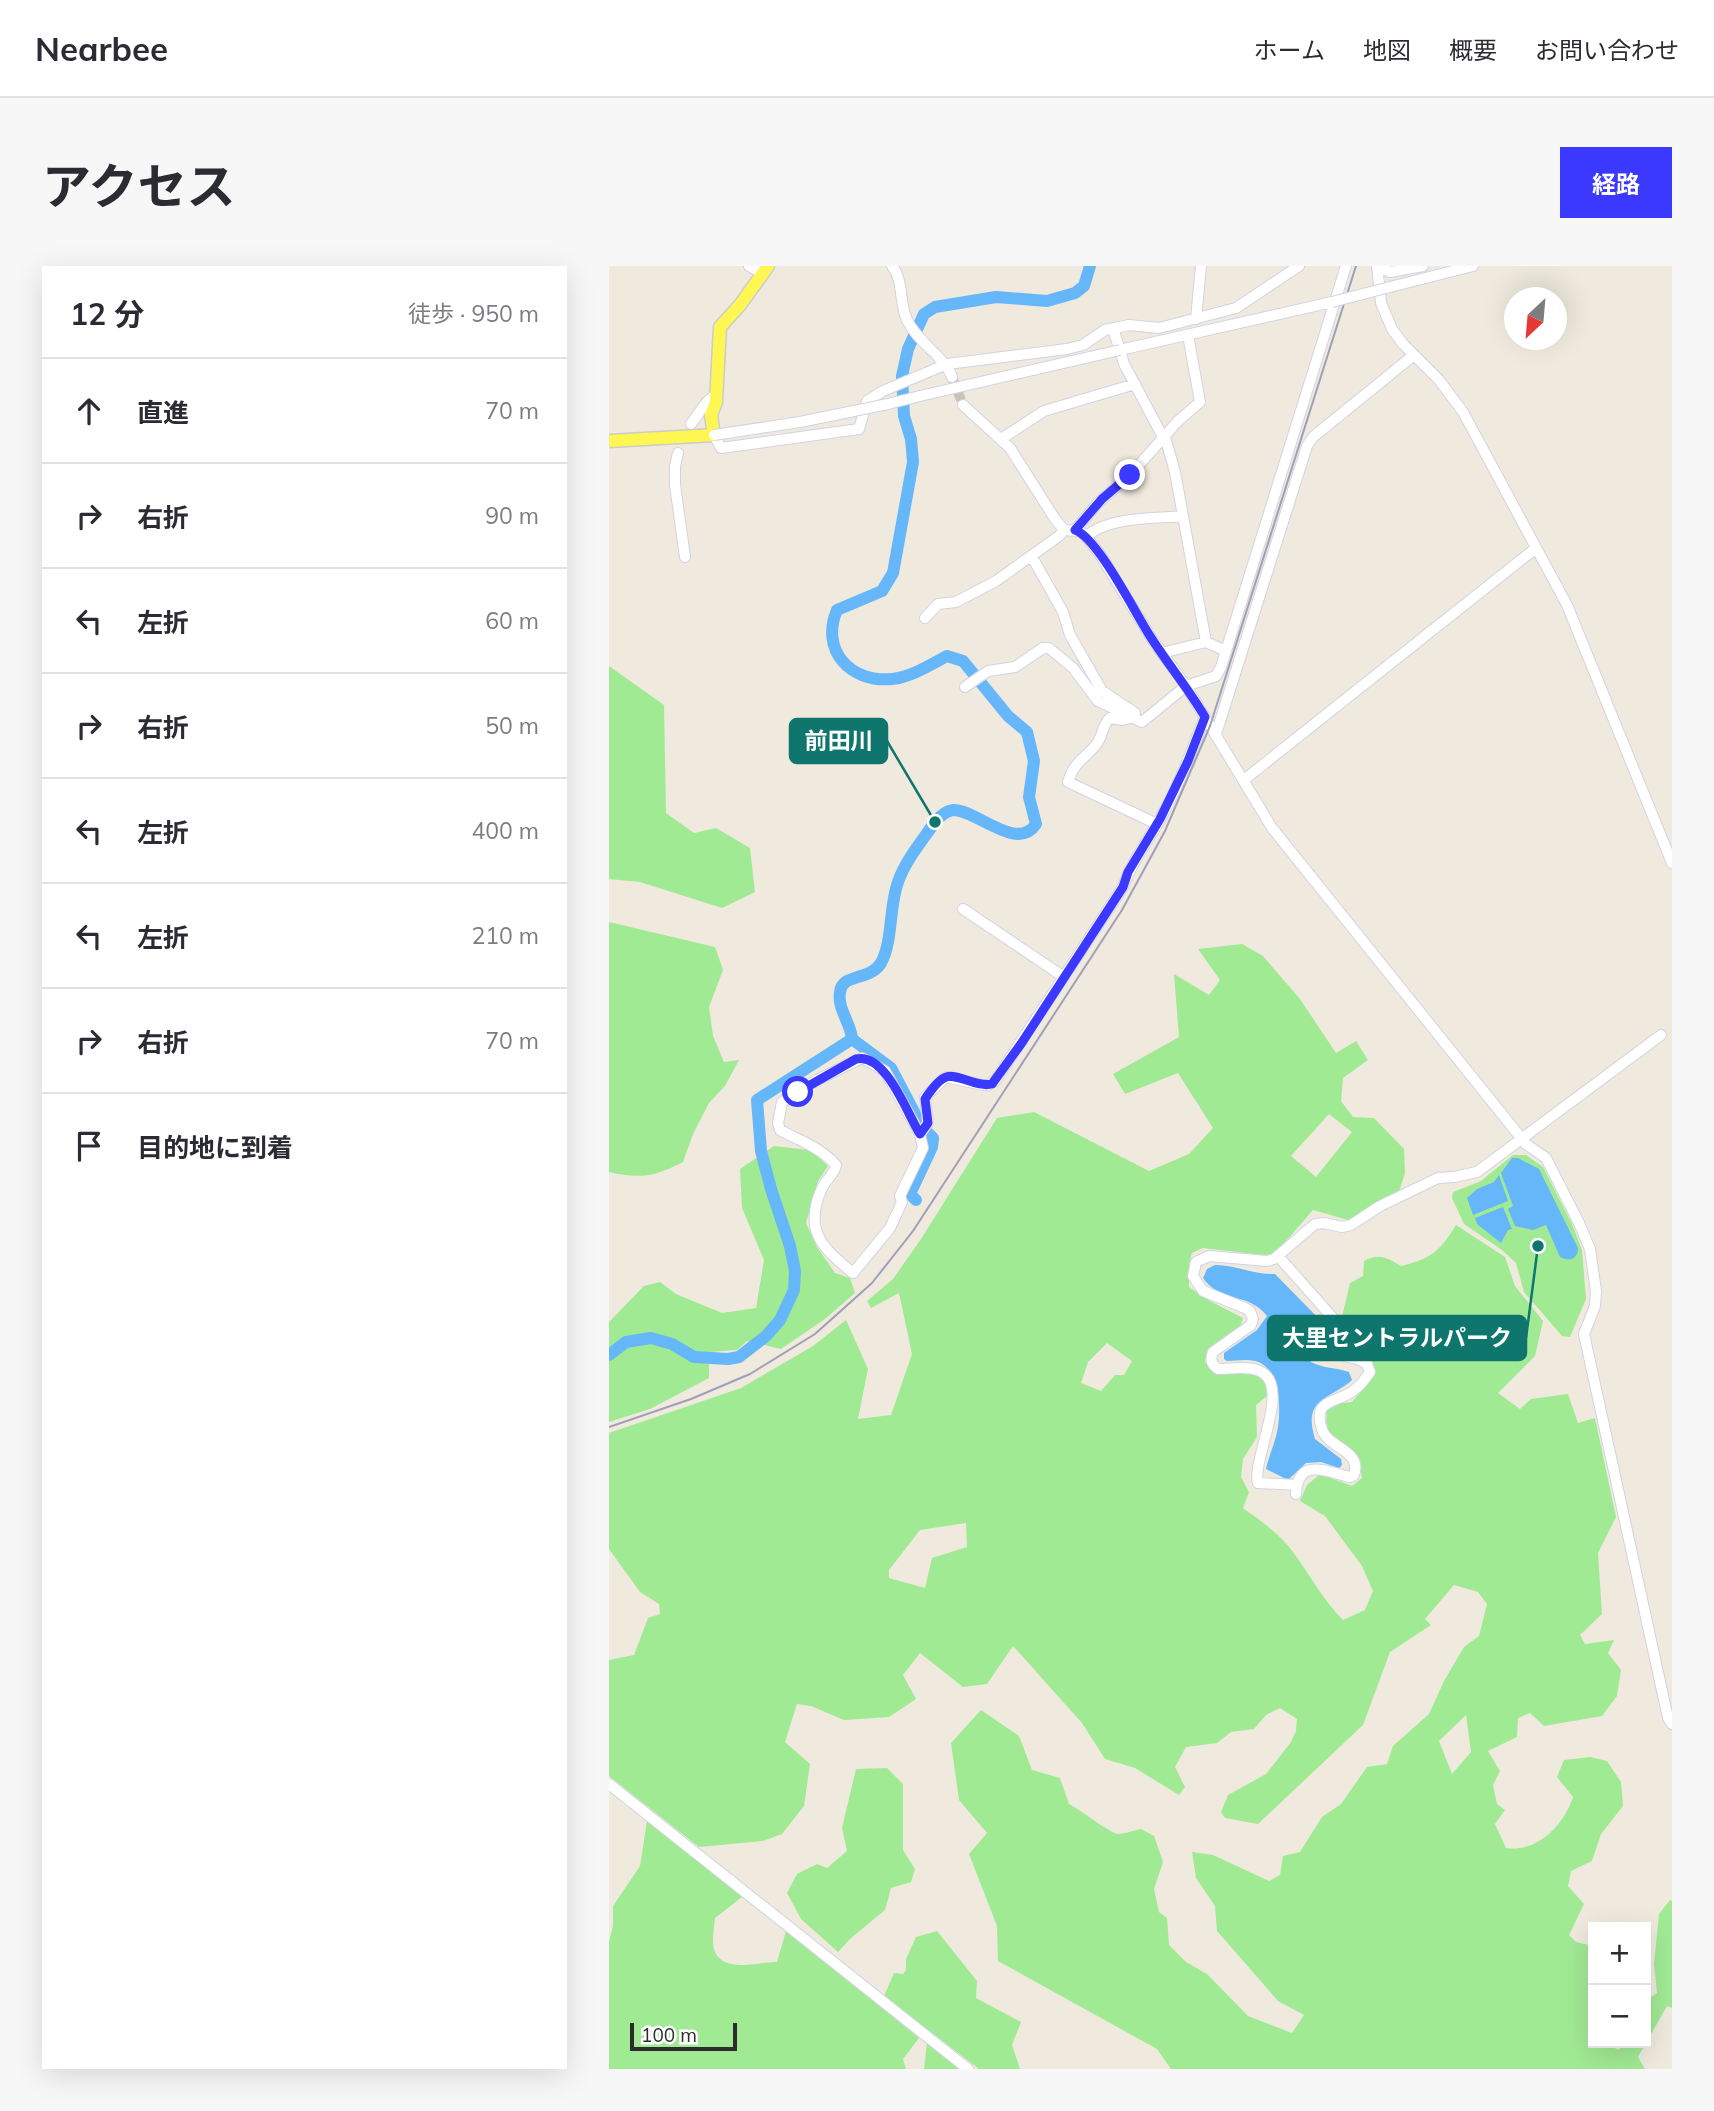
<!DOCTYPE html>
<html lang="ja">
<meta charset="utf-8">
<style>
body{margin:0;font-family:Mulish,"Noto Sans JP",sans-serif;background:#f7f7f7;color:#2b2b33}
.controls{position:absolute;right:21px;bottom:21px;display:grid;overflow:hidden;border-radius:0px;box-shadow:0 7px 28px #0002}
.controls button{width:63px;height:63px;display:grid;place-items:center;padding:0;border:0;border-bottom:2px solid #e1e1e2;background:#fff;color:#2b2b33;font:35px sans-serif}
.compass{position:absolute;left:895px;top:21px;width:63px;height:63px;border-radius:50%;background:#fff;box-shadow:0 7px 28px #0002;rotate:206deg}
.scale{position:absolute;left:21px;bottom:18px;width:107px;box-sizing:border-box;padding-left:7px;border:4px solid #2c2c2c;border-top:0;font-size:19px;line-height:24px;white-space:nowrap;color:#2c2c2c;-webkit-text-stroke:5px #fff;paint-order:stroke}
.stop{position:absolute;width:21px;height:21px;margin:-16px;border:5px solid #3b39ff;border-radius:50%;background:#fff}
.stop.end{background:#3b39ff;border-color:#fff;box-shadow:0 2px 7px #0008}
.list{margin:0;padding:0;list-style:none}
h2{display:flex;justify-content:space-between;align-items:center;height:91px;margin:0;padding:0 28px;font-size:30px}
h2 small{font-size:23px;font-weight:400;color:#7c7c81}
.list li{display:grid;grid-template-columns:46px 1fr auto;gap:21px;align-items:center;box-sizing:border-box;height:105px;padding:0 28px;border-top:2px solid #e1e1e2}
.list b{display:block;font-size:26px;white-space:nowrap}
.list em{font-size:23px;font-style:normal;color:#7c7c81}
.icon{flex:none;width:38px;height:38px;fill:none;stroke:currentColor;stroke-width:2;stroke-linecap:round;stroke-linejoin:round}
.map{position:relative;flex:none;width:1063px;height:1803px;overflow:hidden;border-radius:0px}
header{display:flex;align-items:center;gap:42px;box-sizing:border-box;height:98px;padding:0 35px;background:#fff;border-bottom:2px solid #e1e1e2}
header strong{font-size:33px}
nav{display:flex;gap:38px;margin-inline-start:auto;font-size:24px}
.intro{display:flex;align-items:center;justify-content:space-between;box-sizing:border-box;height:168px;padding:0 42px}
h1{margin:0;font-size:49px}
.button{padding:18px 32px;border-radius:0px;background:#3b39ff;color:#fff;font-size:24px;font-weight:700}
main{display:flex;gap:42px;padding:0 42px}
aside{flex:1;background:#fff;border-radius:0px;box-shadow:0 7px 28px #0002}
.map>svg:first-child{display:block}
</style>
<header>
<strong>Nearbee</strong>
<nav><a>ホーム</a><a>地図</a><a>概要</a><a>お問い合わせ</a></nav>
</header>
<div class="intro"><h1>アクセス</h1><a class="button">経路</a></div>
<main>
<aside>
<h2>12 分<small>徒歩 · 950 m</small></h2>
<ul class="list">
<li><svg class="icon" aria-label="ahead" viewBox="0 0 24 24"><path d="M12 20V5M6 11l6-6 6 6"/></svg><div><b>直進</b></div><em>70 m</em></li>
<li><svg class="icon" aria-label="right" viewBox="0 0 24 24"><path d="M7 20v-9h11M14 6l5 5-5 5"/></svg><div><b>右折</b></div><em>90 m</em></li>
<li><svg class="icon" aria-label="left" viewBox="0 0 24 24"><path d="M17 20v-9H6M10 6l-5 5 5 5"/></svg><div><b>左折</b></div><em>60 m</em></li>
<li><svg class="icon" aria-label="right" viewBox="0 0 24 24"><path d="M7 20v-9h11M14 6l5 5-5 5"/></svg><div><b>右折</b></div><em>50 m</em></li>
<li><svg class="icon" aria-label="left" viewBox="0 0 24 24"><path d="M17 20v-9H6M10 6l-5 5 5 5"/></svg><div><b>左折</b></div><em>400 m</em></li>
<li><svg class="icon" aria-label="left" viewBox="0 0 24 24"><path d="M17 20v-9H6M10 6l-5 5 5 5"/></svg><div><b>左折</b></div><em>210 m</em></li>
<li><svg class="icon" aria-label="right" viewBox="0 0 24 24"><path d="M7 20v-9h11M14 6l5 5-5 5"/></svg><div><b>右折</b></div><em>70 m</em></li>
<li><svg class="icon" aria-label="arrive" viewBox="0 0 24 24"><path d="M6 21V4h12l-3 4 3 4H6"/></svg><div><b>目的地に到着</b></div></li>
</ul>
</aside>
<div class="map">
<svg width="1063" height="1803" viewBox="0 0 1063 1803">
<rect width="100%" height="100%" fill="#efeadd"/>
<path fill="#a1ea94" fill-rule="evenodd" d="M0,400L55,439L57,547L85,567L107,562L141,582L146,626L113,642L31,616L0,613Z
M0,656L106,681L114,704L100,741L104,770L115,796L130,794L116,820L100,837L84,868L74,896C45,911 32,913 0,906Z
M633,678L654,690L691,733L727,787L747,775L759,794L734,812L732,835L744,851L765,852L795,883L796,907L790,926L739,954L704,944L664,990L594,982L583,987L580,997V1021L601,1035L634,1052L631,1061L598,1084L596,1096L606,1107L646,1108L657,1116L658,1130L647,1139L648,1171L634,1193L632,1211L640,1226L634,1242C652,1255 671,1268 684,1286C701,1309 714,1334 734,1354L756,1344L764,1325L753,1300L716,1250L691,1235L698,1219L711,1208L743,1220L753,1212L750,1192L717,1164L718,1139L743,1136L766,1109L761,1086L726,1080L741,1017L754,1010L755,995C771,987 777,991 792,1000C822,993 831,985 847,959L896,991L906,1020L934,1055L926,1090L889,1127L911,1143L922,1133L959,1128L969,1157L986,1152L1007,1251L989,1287L993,1348L971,1369L976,1378L1005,1374L999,1387L1012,1404L1008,1430L993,1450L935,1460L921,1447L909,1452L908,1471L879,1485L891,1505L884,1519L888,1538L896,1544L886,1558L897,1582C928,1587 955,1559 964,1531L948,1511L955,1494L981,1491L998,1495L1012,1516L1014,1540L992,1568L983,1595L962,1605L959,1620L975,1638L960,1669L967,1676L984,1680V1777H998L1009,1784L1018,1777H1037V1734L1048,1727L1045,1698L1050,1648L1061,1634L1063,1635V1742L1058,1740L1029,1791L1036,1803H562L548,1783L389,1695L388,1660L360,1588L378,1567L350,1534L342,1477L372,1444L410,1470L423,1504L451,1512L460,1538C472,1544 499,1566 509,1568C516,1568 525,1564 532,1563L545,1570L554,1596L545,1623L550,1646L558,1652L560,1679L577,1696L598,1708L639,1750L683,1767L695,1749L669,1735L608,1665L606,1640L587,1612L583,1586L604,1589L660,1615L671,1609L674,1590L691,1586L713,1551L732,1538L758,1501L778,1498L784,1480L820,1448L835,1415L855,1381L870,1370L878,1338L869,1326L845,1319L816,1353L822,1359L781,1386L754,1459L649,1558L616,1552L612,1546L619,1529L657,1508L682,1476L687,1465L688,1453L671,1442L657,1449L645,1463L622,1466L608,1477L577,1481L566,1501L576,1521L570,1529L526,1502L496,1493L473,1457L404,1380L378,1418L354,1421L311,1387L294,1409L307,1433L280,1451L235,1454L202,1440L188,1438L176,1476L201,1498L195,1540L173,1568L154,1575L90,1581L0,1510V1394L25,1389L39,1352L51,1348L50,1338L31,1326L0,1283V1167L132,1122L204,1080L237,1054L259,1103L249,1153L282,1149L303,1088L290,1027L262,1042L258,1035L284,1013L312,973L388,852L425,846L540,905L580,888L604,862L569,807L516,828L504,808L570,771L565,708L600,729L611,714L589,683ZM720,848L743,866L707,911L682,890ZM498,1077L523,1095L515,1109H506L492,1125L472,1117L479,1096ZM357,1257L358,1281L323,1292L316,1322L280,1312V1304L311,1264ZM857,1449L862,1486L843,1508L830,1475Z
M165,880L201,884L219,900L209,915L197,957L208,981L226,1007L241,1012L246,1027L216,1053L172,1083L138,1075L128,1084L100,1086V1112L41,1143L0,1156V1056L35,1020L51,1016L67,1028L113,1047L147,1042L155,994L133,942L131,903Z
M904,889H917L934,901L963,958L973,984L977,1033L961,1071L953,1070L915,1026L907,997L893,984L855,958L843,932L844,926L872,915Z
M278,1502L294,1518V1584L306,1603L302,1616L282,1622L276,1644L242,1672L229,1686L192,1653L178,1627L188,1608L208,1598L218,1602L238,1585L233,1562L247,1503Z
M38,1555L133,1631L106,1652C105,1662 102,1677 106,1686C115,1707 150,1696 168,1696L177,1665L310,1772L294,1793L297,1803H0V1676L4,1660V1640L31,1600Z
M328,1665L368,1715L367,1732L412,1756L403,1779L411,1803H370L275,1730L285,1707L294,1708L297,1704V1693L307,1671Z
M318,1776L351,1803H315Z"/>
<path fill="#66b6fa" d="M903,892H909L930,903L969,982C969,993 960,996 951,991L937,959L924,964L906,960L899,943L904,940L892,907Z
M890,909L899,935L864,949L858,932L868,923L885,916Z
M894,941L903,963L899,964L892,977L868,958L866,952Z
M606,999C627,999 645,1009 666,1008L714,1057C699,1068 695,1079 702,1096C716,1103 725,1101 740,1106L743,1114C721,1134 693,1131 706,1173L732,1193L733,1199L730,1202L712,1196L697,1197L679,1214L657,1203C660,1189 667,1175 669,1161C672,1140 671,1101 646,1095C637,1093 627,1095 618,1095L615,1093V1087L648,1064L658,1050C640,1026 611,1037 594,1012L598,1003Z"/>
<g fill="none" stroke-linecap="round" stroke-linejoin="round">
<path stroke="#66b6fa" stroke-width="12" d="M243,773L282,802L313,861L324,872L323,881L301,928L307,934
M0,1089L17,1076L42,1072L63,1078L85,1091L119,1093L130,1091L157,1070L171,1054L185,1024L186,1005L181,980L162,923L152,885L148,834L243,773C242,757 228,743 231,726C233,707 261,715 272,697C284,675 280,640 289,616C296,595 313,575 326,556C331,550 336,545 344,544C367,543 408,587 427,558L420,531L425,495L418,466L399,450L354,395L338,390C321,399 302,411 283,413C241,417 211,384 228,344L273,325L284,307L304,196L302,173L295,150L293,110L299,83L315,48L326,41L387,31L438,35L466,27L475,20L481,0"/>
<path stroke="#c8c4ba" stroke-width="10" stroke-dasharray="10 5" stroke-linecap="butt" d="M343,111L354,139"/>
<g stroke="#d2d2e6" stroke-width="12">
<path id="minor" d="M140,0L154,8
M283,0C295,15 290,37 298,54C309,77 335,90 343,111
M768,0L772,37L783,63L794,78L830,114L854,146L958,339L1063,597
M768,0L781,6L814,0
M777,22L864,0
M587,53L592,0
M504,62L515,98L555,173
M511,84L723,36
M279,138L311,130
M354,139L401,182L446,253L455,264L469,265L475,268L490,287L543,373L577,420L663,562L917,878L937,892L970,957L981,983L987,1025L986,1040L975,1068L1059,1452L1063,1458
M82,158L97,137L108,127
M105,169L112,182L250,163L258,135L274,125L338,98L458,83L474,79L496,64L520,59L550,62L627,42L690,0
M556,171L566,206L597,376
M392,173L435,145L526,118
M69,187L66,200V219L76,291
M466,264L489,237L521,209L569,155L591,136L579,69
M477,270C503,250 542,253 574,250
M423,291L454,346L461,369L493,425L526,447
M316,352L329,338L347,336L387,315L450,270L455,264
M553,387L597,376L617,385
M356,421L379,405L406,401L434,382H440L464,402L489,435L533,456L577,420L607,410L612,401L737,0
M521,452L513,454L501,452C494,457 494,468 489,476C478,492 466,493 459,516L548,558
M607,468L698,180L704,171L805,89
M636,513L927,282
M354,643L455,711
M311,868L276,805L253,792L208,814L173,836L169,857L171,864C191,875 211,881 227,899C226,908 217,913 213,922C194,964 213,982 244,1007L281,962L293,936L291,930L314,882L311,868L319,857L316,831L337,811L374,819H379L386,815L514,621C522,597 538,576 550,555C569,522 582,486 596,451
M669,990L724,1052L721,1078L723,1086C735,1092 748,1090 758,1098L761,1106C755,1115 747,1125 737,1129C721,1137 704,1137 713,1163C718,1182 754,1184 745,1209L741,1211C718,1206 689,1190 687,1228
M688,1219L649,1217C642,1193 686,1116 648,1104C637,1100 621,1103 609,1103C602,1098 601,1094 604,1086L642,1059L644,1053L641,1045L636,1042L594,1025L584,1010L587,996L600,990L658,995L665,993L706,958L715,957L733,961L742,959L771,940L829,912L845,911L868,906L1052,769
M0,1518L359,1803"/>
</g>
<g stroke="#ccc" stroke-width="15">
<path id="major" d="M0,175L105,169L102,149L107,136L111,61L131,39L159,0"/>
</g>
<use href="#minor" stroke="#fff" stroke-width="10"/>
<use href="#major" stroke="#fef753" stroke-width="12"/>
<path stroke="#a09eb8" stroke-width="2" d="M0,1161L82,1133L141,1108L206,1068L263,1017L304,965L513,644L556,565L601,460L747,0"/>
<g stroke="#d2d2e6" stroke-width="12" stroke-linecap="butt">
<path id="minor-bridge" d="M723,36L777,22
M311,130L511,84
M105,169L191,156L279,138"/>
</g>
<use href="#minor-bridge" stroke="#fff" stroke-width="10"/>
</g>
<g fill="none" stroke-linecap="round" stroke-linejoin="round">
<path stroke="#3b39ff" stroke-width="9" d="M189,826L247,793C277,786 298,848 311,868L319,857L316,833C320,827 329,814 337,811C349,807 368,822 383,818L412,778L514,621L519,606L551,553L579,495L596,451C579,422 558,397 541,370C526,347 489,272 466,264L493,233L521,209"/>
</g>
<path fill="none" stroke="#0f766e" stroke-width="2.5" d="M326 556L278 475M929 980L917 1072"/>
<g fill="#0f766e" stroke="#fff" stroke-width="2.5">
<circle cx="326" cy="556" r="7"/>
<circle cx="929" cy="980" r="7"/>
</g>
<g fill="#0f766e" stroke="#0f766e" stroke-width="2.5">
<rect x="181" y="453" width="97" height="44" rx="7"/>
<rect x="659" y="1050" width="258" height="44" rx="7"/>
</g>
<g font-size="23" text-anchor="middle" font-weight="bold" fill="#fff">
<text x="230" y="483">前田川</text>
<text x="788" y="1080">大里セントラルパーク</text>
</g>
</svg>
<div class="controls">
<button>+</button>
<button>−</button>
</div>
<svg class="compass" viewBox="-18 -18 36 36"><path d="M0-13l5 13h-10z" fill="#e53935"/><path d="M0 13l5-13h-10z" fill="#7c7c81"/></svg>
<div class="scale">100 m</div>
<div class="stop" style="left:189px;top:826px"></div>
<div class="stop end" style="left:521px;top:209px"></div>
</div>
</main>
